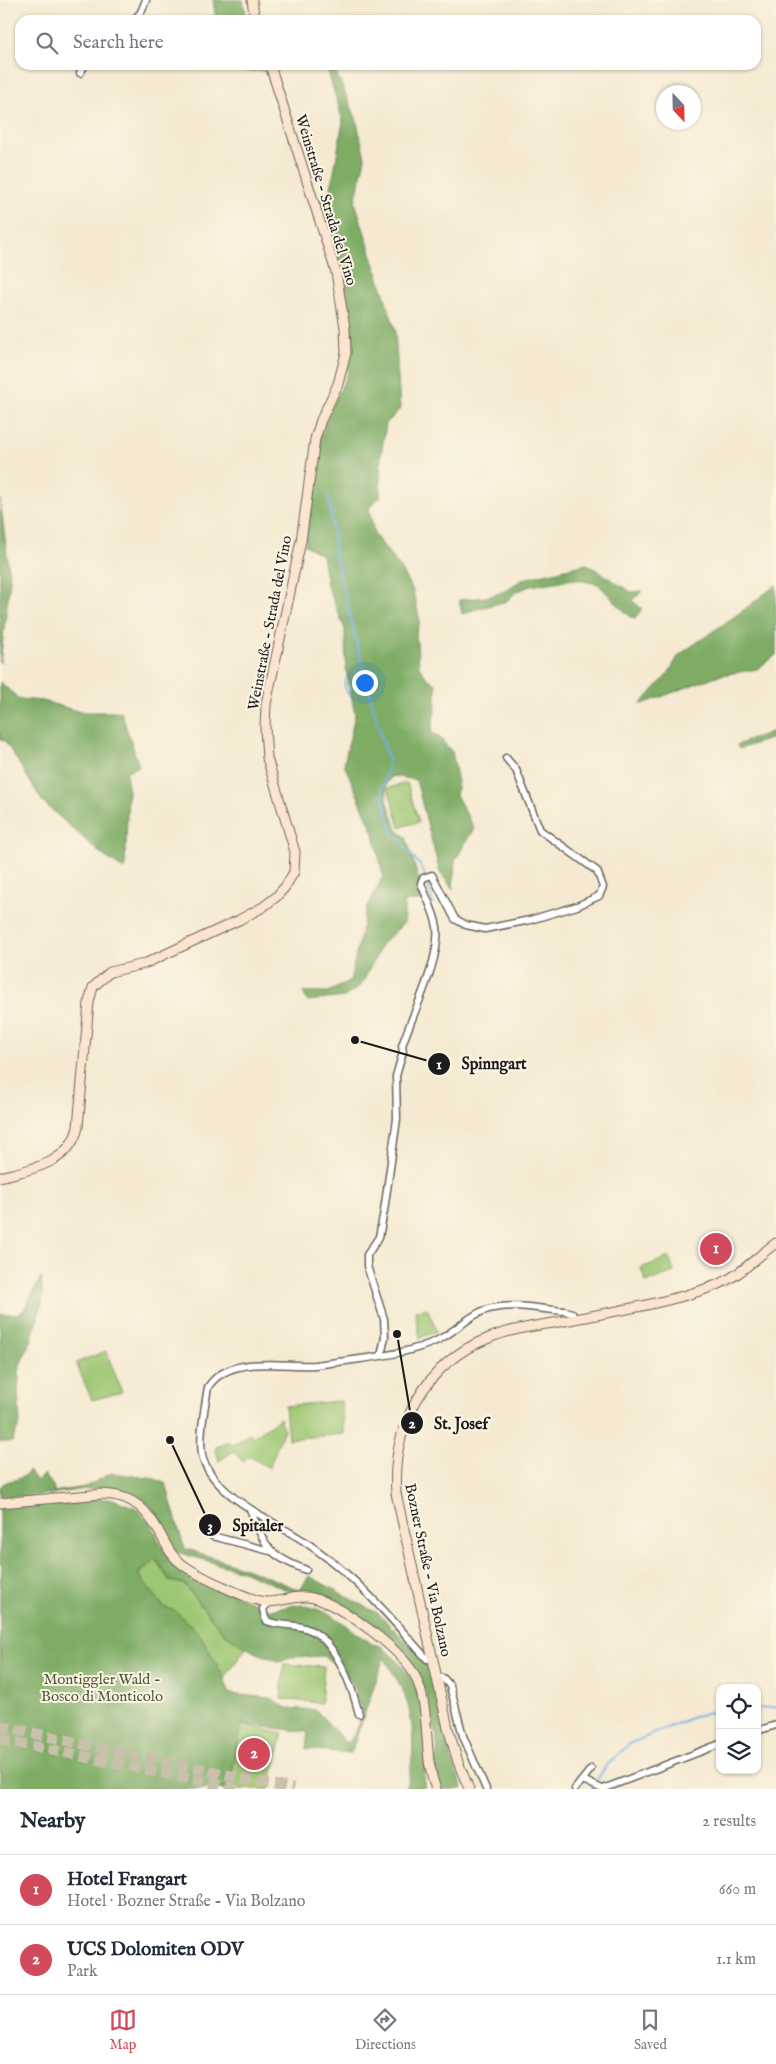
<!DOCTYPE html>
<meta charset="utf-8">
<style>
body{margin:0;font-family:"IM FELL English",serif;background:#f6f6f7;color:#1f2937}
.controls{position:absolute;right:15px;bottom:15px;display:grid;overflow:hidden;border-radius:10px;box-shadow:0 1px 4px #0004}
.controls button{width:45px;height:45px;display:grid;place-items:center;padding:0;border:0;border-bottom:1px solid #e0e1e3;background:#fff;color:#1f2937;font:25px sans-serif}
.compass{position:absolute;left:656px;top:85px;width:45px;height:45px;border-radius:50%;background:#fff;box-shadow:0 1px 4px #0004;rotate:158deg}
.you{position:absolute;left:364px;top:682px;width:18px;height:18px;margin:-12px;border:4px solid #fff;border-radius:50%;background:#1a73e8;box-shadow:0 0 0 8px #1a73e833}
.badge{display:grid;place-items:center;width:32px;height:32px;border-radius:50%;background:#d1495b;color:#fff;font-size:16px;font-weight:700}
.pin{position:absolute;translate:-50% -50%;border:2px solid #fff;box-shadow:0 1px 5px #0006}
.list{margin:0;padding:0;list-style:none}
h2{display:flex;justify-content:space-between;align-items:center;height:65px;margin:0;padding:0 20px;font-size:21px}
h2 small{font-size:16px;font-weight:400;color:#747a83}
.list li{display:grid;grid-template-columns:32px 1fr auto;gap:15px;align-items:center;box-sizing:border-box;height:70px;padding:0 20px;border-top:1px solid #e0e1e3}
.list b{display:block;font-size:19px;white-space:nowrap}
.list p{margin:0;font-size:16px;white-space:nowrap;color:#747a83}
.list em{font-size:16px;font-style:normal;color:#747a83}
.icon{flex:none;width:28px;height:28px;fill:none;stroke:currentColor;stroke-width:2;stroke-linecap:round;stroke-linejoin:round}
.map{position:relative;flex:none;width:776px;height:1789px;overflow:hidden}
.search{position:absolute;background:#fff;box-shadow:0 1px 4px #0004;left:15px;right:15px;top:15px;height:55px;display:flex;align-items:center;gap:12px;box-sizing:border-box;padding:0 18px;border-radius:15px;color:#747a83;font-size:19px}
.sheet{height:205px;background:#fff}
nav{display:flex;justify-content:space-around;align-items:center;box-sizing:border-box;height:70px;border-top:1px solid #e0e1e3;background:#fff;font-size:14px;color:#747a83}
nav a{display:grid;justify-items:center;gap:2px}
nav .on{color:#d1495b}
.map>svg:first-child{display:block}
</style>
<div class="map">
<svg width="776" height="1789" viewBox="0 0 776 1789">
<rect width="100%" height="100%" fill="#fcf5e5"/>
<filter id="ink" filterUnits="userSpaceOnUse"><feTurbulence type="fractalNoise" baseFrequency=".02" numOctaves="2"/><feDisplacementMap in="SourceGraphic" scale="10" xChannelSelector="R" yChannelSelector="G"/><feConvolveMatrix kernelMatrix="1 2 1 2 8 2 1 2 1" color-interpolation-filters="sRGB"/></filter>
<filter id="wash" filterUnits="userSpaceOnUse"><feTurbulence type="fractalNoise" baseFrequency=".0096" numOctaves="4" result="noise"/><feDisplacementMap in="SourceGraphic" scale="20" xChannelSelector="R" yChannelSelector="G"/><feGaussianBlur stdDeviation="1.12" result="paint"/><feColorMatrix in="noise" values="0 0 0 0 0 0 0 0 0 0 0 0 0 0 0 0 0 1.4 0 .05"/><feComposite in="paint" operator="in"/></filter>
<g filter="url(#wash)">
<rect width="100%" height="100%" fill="#f5ead1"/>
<path fill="#9ec773" stroke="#5d7248" d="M407,783L419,822L400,827L388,788Z
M669,1257L674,1272L646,1282L641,1268Z
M427,1308L437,1331L420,1338L415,1311Z
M106,1351L122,1392L92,1400L76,1363Z
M341,1401L344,1434L288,1439L285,1406Z
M280,1418L284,1429L269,1468L249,1456L243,1462L234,1451L219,1461L215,1448L229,1441L232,1446L250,1433L253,1437Z
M155,1559L170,1581L184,1584L223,1633L247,1647L224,1678L200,1634L175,1611L164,1607L138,1575Z
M284,1664L324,1667L321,1703L281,1699Z
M240,1724L283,1734L269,1789H219Z"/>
<path fill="#7eac65" stroke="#4d6440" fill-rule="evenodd" d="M213,0H243L247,20H216Z
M222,65H264L267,71H223Z
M326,65H333L356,118L365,158L355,202L395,329L400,409L386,424L381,455L380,497L369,508L374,534L398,565L413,591L420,621L416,633L419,666L426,677L436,684V705L431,732L440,738L452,752L458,782L456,795L474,828L455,861L453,889L440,873L416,780L392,776L386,784L387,800L397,830L406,837L425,901H404V923L382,944L361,986L344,997L307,1001L303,992H328L350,981L366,910L383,876L374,833L344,764L355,715L346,668L345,629L327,585L322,555L305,545L320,439L330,411L348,373L350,329L339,268L317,200L331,189L343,121Z
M0,498L10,580L0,663Z
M587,564L631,592L643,591L632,600L642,609L635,618L630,617L598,584L574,579L530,586L516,592L507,601L473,610L462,614L459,600L487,597L503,592L523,579Z
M776,585V655L757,669L716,676L640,705L668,674L679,655L741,612Z
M0,682L19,699L43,701L81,712H121L139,766L126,772L128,788L125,870L101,854L43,802L5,741L0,740Z
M776,730V737L739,749L737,745Z
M41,1277L43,1299L31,1341L20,1365L18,1390L20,1423L12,1442H0V1311L1,1314H18L23,1311Z
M29,1471L37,1481L44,1474L54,1487L53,1492L85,1487L112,1473L155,1479L166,1484L184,1548L248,1569L300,1590L309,1576L379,1614L428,1664L434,1674L451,1757L463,1789H441L437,1782L434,1760L438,1755L436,1732L431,1721L426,1694L418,1672L394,1644L348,1608L306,1593H294L245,1572L174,1551C168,1541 153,1507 146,1501C142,1497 128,1490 122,1489C81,1484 41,1501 0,1495V1487C8,1477 19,1484 29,1471Z
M101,1499H113L136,1508L153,1526L160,1543L175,1566L198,1578L270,1610L301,1604L331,1614L372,1644L381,1646L400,1663L420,1693L426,1753L424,1789H405C415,1764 415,1728 407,1702C402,1686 392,1672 384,1657L351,1753L306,1749L308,1732L241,1724L229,1789H0V1594L2,1566L0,1564V1507ZM156,1559L170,1581L184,1584L223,1633L254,1652L281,1662L290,1657L324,1656L343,1670L352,1683L363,1714L355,1734L346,1743L316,1710L287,1708L270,1698L230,1694L224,1678L200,1634L175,1611L164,1607L138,1574Z"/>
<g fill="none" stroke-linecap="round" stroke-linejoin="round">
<path stroke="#72afe4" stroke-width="2" d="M329,496L335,556L365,677L389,763L382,790L391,831L419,864L425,875
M427,879L433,904
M757,1709L776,1707
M591,1789L606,1766L629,1744L698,1715L720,1712"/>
</g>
</g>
<g filter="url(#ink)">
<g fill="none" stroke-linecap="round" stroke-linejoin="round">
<path stroke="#cac1ad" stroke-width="11" stroke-dasharray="11 5.5" stroke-linecap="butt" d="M0,1726L293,1789
M0,1739L240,1789"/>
<g stroke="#68645b" stroke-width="9">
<path id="street" d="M134,20L141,12L146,0
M80,73L85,65
M381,1356L385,1337L384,1319L367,1266V1255L379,1237L384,1211L397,1119L396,1076L403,1052L402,1046C412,1014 441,960 437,927C435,913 426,897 421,883L423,878L432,875L455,919L466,925L485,929L530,920L577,906L599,896L603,887L597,871L540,830L516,770L506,758
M250,1509C265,1546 267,1555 306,1570
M212,1536L270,1551
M269,1602L263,1609L265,1618L267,1621C278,1626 293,1624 305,1628C335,1637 352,1686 359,1714
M433,1659H427C400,1629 374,1597 343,1571C331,1560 317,1550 304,1541C272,1520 220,1499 204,1462C197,1445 205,1406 208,1387C229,1354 283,1367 315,1365C323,1364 330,1363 338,1362C372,1357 406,1355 438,1340C457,1331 471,1312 493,1308C516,1303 543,1310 565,1311L572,1313L575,1319
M436,1678H443L450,1686L463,1736L486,1789
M757,1731L776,1725
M583,1780L602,1789
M575,1789L591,1769
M603,1789L720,1744"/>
</g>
<g stroke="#68645b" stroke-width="11">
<path id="secondary" d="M252,0L255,20
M0,1177C31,1169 70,1164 78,1127L89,1002L93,987L110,972L144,964L239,920L263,907L276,897L285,887L294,872L295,852L267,758L265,728L266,704L301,541L315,439L321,420L338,384L346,353L345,328L336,272L270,65
M0,1503L102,1494C136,1495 149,1512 164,1541C169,1550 173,1558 182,1564C196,1575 252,1602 268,1602C283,1602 298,1594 313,1598C342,1605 404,1651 416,1678C432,1713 422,1754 436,1789
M469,1789L458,1762L448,1728L396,1493C391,1427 426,1362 489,1338C511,1329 535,1326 559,1322C611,1312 665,1304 714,1286C739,1277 755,1258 776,1243"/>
</g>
<use href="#street" stroke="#fff" stroke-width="6"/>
<use href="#secondary" stroke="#fce5cf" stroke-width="9"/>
</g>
</g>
<g text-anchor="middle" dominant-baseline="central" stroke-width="4" stroke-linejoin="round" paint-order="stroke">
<g font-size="15" fill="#1c1c1c" stroke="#fcf5e5">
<text transform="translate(326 200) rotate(73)">Weinstraße - Strada del Vino</text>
<text transform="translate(270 623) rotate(-79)">Weinstraße - Strada del Vino</text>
<text transform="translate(428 1570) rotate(78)">Bozner Straße - Via Bolzano</text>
</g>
<g font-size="15" fill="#4a583a" stroke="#fcf5e5">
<text x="102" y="1679">Montiggler Wald -<tspan x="102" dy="17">Bosco di Monticolo</tspan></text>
</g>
</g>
<path fill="none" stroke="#1c1c1c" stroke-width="2" d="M355 1040L439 1064M397 1334L412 1423M170 1440L210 1525"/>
<g fill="#1c1c1c" stroke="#fcf5e5" stroke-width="2">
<circle cx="355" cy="1040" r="5"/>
<circle cx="397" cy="1334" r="5"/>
<circle cx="170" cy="1440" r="5"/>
<circle cx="439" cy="1064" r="12"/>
<circle cx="412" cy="1423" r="12"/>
<circle cx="210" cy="1525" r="12"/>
</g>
<g font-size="15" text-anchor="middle" font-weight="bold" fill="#fff">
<text x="439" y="1069">1</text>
<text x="412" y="1428">2</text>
<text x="210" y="1531">3</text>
</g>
<g font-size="16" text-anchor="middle" font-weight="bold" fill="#1c1c1c" stroke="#fcf5e5" stroke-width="4" stroke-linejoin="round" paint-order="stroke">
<text x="494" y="1069">Spinngart</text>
<text x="461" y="1429">St. Josef</text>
<text x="258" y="1531">Spitaler</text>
</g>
</svg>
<div class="controls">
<button><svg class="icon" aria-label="locate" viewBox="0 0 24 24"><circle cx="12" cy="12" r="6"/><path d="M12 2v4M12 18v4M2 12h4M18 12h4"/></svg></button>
<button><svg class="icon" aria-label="layers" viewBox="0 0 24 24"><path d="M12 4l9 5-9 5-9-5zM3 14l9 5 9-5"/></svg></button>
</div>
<svg class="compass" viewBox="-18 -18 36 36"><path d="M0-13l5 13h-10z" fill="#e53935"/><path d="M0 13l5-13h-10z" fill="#747a83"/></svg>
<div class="you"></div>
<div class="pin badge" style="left:716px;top:1249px">1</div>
<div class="pin badge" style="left:254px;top:1754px">2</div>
<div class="search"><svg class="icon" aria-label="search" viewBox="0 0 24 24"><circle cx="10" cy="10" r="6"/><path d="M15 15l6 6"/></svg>Search here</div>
</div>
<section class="sheet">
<h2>Nearby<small>2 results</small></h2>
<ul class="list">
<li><span class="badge">1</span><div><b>Hotel Frangart</b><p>Hotel · Bozner Straße - Via Bolzano</p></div><em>660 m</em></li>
<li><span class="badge">2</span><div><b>UCS Dolomiten ODV</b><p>Park</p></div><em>1.1 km</em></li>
</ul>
</section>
<nav>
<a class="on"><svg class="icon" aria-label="map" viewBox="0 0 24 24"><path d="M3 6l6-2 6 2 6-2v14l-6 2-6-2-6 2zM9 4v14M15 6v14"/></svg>Map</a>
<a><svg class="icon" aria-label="directions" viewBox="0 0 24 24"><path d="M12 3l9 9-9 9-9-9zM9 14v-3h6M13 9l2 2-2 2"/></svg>Directions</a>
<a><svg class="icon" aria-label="saved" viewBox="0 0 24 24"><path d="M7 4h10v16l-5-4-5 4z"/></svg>Saved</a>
</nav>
